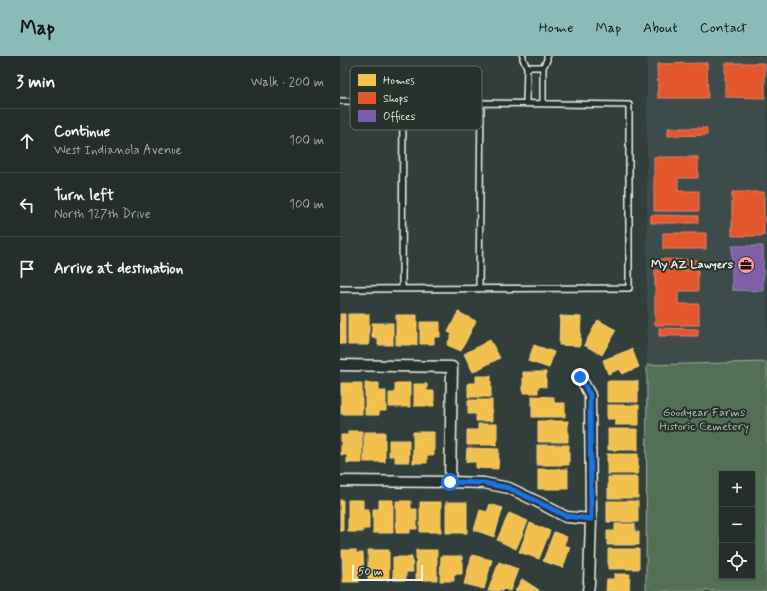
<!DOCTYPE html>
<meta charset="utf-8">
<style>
body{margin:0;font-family:Mynerve,sans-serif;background:#313a38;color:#f1f3f6}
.controls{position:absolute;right:12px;bottom:12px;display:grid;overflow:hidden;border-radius:0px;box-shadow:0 1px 3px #0004}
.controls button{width:36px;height:36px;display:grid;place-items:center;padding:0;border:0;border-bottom:1px solid #424a48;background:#252e2c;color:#f1f3f6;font:20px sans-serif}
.scale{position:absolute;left:12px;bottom:10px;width:71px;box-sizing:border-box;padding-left:4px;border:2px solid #f4f1e8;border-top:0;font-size:11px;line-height:14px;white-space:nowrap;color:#f4f1e8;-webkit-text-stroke:3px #26332d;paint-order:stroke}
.stop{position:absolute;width:12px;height:12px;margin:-9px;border:3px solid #1a73e8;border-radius:50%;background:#fff}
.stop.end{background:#1a73e8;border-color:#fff;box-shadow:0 1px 4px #0008}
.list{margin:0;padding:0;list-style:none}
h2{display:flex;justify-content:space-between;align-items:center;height:52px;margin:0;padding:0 16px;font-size:17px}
h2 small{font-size:13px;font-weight:400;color:#a3a8a9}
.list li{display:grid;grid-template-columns:26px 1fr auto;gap:12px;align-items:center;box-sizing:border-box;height:64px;padding:0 16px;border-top:1px solid #424a48}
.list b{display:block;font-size:15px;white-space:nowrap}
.list p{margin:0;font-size:13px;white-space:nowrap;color:#a3a8a9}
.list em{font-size:13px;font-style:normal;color:#a3a8a9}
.icon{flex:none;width:22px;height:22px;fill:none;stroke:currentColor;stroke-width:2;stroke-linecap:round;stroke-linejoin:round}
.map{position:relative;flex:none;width:427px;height:535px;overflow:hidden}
header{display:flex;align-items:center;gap:24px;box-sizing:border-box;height:56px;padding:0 20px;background:#8bbbb9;color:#111}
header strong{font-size:19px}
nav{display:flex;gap:22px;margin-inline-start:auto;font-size:14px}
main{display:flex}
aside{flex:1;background:#252e2c}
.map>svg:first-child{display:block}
</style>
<header>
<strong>Map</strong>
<nav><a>Home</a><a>Map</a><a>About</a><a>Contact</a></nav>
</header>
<main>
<aside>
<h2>3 min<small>Walk · 200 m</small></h2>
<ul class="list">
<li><svg class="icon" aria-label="ahead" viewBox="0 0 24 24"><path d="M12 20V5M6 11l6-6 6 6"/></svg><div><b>Continue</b><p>West Indianola Avenue</p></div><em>100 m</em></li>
<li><svg class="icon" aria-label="left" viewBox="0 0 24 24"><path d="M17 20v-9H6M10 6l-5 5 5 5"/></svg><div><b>Turn left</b><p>North 127th Drive</p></div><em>100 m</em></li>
<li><svg class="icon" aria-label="arrive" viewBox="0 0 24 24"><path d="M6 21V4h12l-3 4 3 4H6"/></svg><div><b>Arrive at destination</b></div></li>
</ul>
</aside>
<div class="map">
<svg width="427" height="535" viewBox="0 0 427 535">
<rect width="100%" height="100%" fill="#313e3b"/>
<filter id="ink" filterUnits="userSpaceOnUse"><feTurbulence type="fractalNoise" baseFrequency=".025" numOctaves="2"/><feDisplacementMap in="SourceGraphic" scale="8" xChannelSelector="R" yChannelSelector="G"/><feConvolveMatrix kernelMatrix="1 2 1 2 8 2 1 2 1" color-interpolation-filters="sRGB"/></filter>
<g filter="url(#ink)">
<path fill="#3e4c4c" d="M307,0H427V306L307,309Z"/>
<path fill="#536f56" stroke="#a4b09f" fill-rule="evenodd" d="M427,306V535H306L307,309ZM382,418H412V520H382Z"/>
<path fill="#f2c14e" stroke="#f3cf7c" d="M118,256L136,265L121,295L107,289L112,278L108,276Z
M0,258H5V288H0Z
M8,258H29V289H8Z
M56,259H77V289H56Z
M220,260L241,261L240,290L219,289Z
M258,264L276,274L262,299L244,289Z
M80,266H100V281H94V288H80Z
M32,267H53V289H38V282H32Z
M150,284L160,302L133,316L124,298Z
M194,289L214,296L209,312L188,305Z
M292,293L299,311L282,318L280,313L268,318L263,304Z
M183,316H206V331L198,330V337H183Z
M136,320H151V341H128V327H136Z
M267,325H298V346H267Z
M1,327H22V358H1Z
M25,327H39V335H46V355H39V359H25Z
M55,327H70V351H49V337H55Z
M74,328H87V335H94V350H74Z
M192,340L214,341V347H225V361H192Z
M128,344H152V365H136V358H128Z
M267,349H299V369H275V363H267Z
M198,365H228V386H198Z
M138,368H157V389H127V374H138Z
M268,373H298V394H268Z
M8,375H22V407H7V399H1V379H8Z
M24,376H45V406H24Z
M73,376H94V399H87V407H73Z
M49,384H69V406H55V400H49Z
M197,389H229V409H197Z
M127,392L159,393L158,413L136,412V406H126Z
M267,398H298V418H267Z
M198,413H228V433H198Z
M268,421H298V442H268Z
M0,444H3V475H0Z
M8,444H23V453H29V473H23V476H8Z
M39,444H53V477H33V453H39Z
M56,445H71V453H77V473H70V477H56Z
M267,445H298V466H267Z
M80,446H101V476H80Z
M106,446H127V477H106Z
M150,448L163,452L154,481L134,474L140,454L147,456Z
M169,457L188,465L176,493L157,484Z
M190,467L210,475L199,503L179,496Z
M275,468H295V476H299V489H267V475H275Z
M214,476L227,481L224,489L230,491L223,512L203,505Z
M268,493H299V513H268Z
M2,494H16V497H23L24,517H19V526H3Z
M28,494H49V524H28Z
M76,494H97V524H76Z
M132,499L152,504L144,533L124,528Z
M101,500H122V518H114V525H100Z
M53,501H72L73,516H66V524H53Z
M159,506L178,513L170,535L163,533L162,535H148Z
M274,518H290L289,535H266L267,523H274Z
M182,523L199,534V535H175Z"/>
<path fill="#e4572e" stroke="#e98566" d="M367,7L368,42H318L317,8Z
M385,7H425V42L385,41Z
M328,72H367V79L328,80Z
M314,101H358V122H338V135H359V155H314Z
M392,136H424V180H392Z
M311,159L358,160V167H311Z
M323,177H366V193H323Z
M319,203L358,204V212L319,211Z
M315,214H358V235H338V248H359V269H315Z
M319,272L358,273V280H319Z"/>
<path fill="#7b5ea7" stroke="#9f8aba" d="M392,190H423V235L392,234Z"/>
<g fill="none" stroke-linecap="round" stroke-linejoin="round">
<g stroke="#f4f1e8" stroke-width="8">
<path id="service" d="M183,0V3L187,11L186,47
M187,11H203
M0,45L289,49V232L0,233
M203,48V11L207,4V0
M62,233L63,46
M139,233L141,47"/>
</g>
<g stroke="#f4f1e8" stroke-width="13">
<path id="minor" d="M0,309L112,311L110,426
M240,321L250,339L251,463L249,527L248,535
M0,425L110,426L144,427L169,432L198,446L226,461L251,463"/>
</g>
<use href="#service" stroke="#26332d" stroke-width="5"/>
<use href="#minor" stroke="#26332d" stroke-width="10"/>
</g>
</g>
<g fill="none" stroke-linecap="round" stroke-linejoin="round" filter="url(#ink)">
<path stroke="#1a73e8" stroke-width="5" d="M110,426L144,427L169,432L198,446L226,460L251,463L250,339L240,321"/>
</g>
<defs>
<g id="office-disc" transform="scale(0.9)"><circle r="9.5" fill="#ff9aa2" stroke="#26332d"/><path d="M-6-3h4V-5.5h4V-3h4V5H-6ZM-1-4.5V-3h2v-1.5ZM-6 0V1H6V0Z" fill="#111"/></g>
</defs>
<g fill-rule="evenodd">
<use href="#office-disc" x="406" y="209"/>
</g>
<g text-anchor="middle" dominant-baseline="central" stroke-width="4" stroke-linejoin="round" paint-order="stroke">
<g font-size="12" font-weight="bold" fill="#f4f1e8" stroke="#26332d" text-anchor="end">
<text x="393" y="209">My AZ Lawyers</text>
</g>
<g font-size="12" fill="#b4bdae" stroke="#26332d">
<text x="364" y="357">Goodyear Farms<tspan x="364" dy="14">Historic Cemetery</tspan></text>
</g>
</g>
<rect x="10" y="10" width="132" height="64" rx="6" fill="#26332d" stroke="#646c65" stroke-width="1"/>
<rect x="18" y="18" width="18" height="12" fill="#f2c14e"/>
<rect x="18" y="36" width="18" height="12" fill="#e4572e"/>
<rect x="18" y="54" width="18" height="12" fill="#7b5ea7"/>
<g font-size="11" fill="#f4f1e8">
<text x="43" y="28">Homes</text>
<text x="43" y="46">Shops</text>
<text x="43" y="64">Offices</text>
</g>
</svg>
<div class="controls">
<button>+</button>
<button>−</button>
<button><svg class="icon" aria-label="locate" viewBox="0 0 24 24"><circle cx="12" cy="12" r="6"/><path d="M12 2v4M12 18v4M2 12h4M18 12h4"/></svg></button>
</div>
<div class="scale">50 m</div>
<div class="stop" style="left:110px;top:426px"></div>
<div class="stop end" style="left:240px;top:321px"></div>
</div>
</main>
